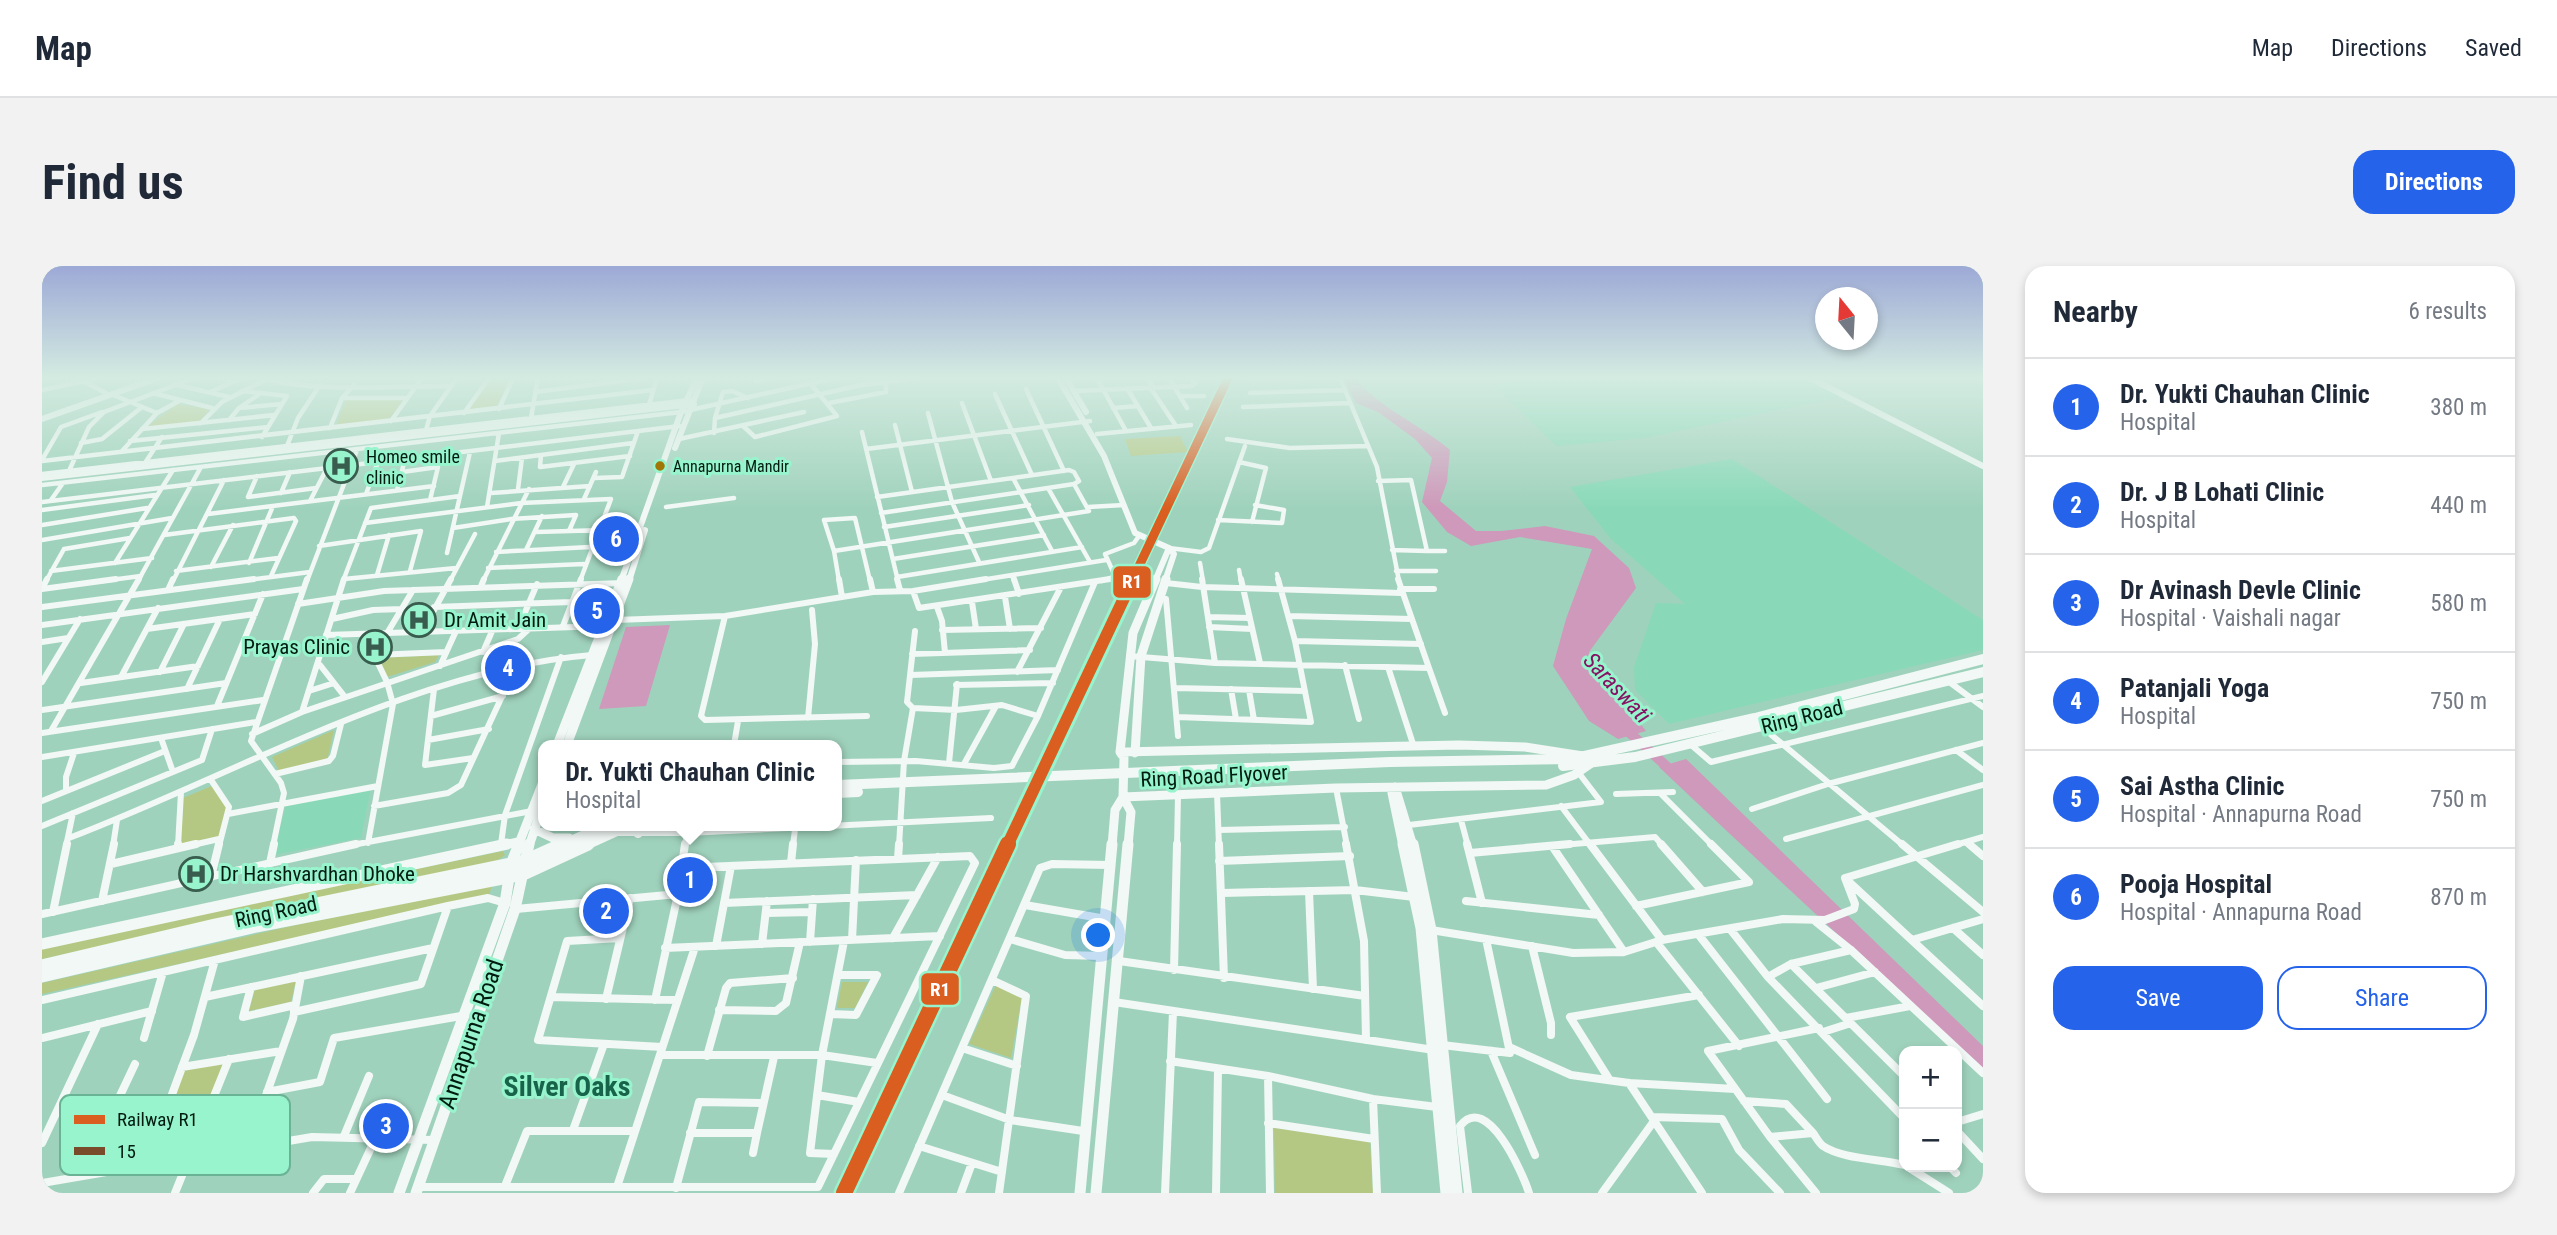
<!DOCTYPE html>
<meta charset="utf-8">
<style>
body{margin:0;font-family:"Roboto Condensed",sans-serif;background:#f2f2f3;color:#1f2937}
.controls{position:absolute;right:21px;bottom:21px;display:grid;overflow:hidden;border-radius:14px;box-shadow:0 4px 10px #0003}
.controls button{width:63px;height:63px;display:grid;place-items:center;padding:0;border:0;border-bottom:2px solid #e0e1e3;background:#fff;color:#1f2937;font:35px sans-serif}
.compass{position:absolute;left:1773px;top:21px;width:63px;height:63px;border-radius:50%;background:#fff;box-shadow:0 4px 10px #0003;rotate:342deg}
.you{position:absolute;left:1057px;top:670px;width:24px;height:24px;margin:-18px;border:5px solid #fff;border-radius:50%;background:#1a73e8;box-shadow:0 0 0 10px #1a73e833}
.badge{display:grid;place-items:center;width:46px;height:46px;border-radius:50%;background:#2563eb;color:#fff;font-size:23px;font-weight:700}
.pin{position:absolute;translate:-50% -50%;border:4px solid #fff;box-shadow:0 2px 7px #0006}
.popup{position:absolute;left:496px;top:474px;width:304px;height:91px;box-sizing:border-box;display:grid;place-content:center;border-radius:14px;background:#fff;filter:drop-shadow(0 2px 5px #0005);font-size:23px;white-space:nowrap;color:#747a83}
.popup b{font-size:26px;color:#1f2937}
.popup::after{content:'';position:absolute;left:50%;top:100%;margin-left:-14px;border:14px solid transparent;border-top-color:#fff}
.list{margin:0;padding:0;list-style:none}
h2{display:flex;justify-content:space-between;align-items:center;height:91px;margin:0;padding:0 28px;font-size:30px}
h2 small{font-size:23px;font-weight:400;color:#747a83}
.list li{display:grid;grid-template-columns:46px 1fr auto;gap:21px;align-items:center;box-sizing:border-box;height:98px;padding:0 28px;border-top:2px solid #e0e1e3}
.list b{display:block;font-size:26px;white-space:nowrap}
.list p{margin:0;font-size:23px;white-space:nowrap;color:#747a83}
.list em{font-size:23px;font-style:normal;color:#747a83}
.actions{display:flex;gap:14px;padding:21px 28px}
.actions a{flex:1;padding:16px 0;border:2px solid #2563eb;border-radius:21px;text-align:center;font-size:24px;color:#2563eb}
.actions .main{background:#2563eb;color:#fff}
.map{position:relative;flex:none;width:1941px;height:927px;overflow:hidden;border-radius:21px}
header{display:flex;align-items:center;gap:42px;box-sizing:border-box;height:98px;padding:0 35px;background:#fff;border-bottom:2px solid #e0e1e3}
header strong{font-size:33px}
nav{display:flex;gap:38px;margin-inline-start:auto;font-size:24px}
.intro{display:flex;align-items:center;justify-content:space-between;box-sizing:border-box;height:168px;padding:0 42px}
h1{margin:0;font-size:49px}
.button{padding:18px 32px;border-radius:21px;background:#2563eb;color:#fff;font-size:24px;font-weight:700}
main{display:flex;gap:42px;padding:0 42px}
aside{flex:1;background:#fff;border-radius:21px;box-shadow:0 4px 10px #0003}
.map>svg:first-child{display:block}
</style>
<header>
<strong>Map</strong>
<nav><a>Map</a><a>Directions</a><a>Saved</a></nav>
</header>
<div class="intro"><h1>Find us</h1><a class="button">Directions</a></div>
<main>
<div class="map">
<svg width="1941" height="927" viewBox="0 0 1941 927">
<rect width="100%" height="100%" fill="#9fd2bc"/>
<path fill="#89d9b8" d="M1468,112H1766L1800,131L1602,172L1514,180L1451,119L1472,116Z
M1690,193L1941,354V384L1627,458L1593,424L1592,401L1614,337L1643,338L1569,273L1528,221Z
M329,523L319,572L231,589L244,539Z"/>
<path fill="#b5c883" d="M449,112H469L453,143H427Z
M304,133H362L346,155L294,160Z
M135,138L168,143L157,156L105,161Z
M1138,170L1146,186L1089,190L1083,173Z
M397,389L393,396L345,411L337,392Z
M292,464L285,495L237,505L230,491Z
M172,519C189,542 185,547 176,572L139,579L141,532Z
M461,585L463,589L452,597L0,693V681Z
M450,619L447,630L0,728V717L254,659Z
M254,714L249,736L207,745L213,723Z
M800,716H826L813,742H795Z
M954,719L980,731L969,792L927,778Z
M182,797L166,838L127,843L141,805Z
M1232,862L1328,875L1331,927H1233Z"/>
<path fill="#ce99ba" d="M1301,112H1314C1325,134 1385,163 1408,184L1405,216L1398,235L1434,265H1459L1503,260L1552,270L1587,302L1594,322L1547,386L1568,419L1604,465L1576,473L1547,455L1511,400L1524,353L1550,283L1478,271L1429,280L1405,266L1380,236L1390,192L1373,173L1336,146L1314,137Z
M628,359L604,440L557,443L584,361Z
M1644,493L1941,780V804C1833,702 1724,603 1617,501Z"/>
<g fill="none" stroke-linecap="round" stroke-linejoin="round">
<path stroke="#ce99ba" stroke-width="10" d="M1579,459L1632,507"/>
<path stroke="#f1f8f5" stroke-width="4.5" d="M179,112L190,116
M222,112C270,127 356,120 408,120
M713,112L714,115L727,112
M1055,112L1084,165
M1105,112L1111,121
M1127,112L1145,142
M1298,112L1335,201L1357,315
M1213,113L1256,112
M43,116L64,127
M135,119L187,131
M1108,121L1134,160
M1085,122L1109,162
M984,123L1022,205
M0,124L55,112
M200,125L245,130
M1032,125L1149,120L1153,117L1149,112
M168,126L200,112
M493,126L603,112
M111,127L170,142
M1208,127L1303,124
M69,128L115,147
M953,128L990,209
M1139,130H1162
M300,132H365
M787,137L844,126V116
M920,137L949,215
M607,139L615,112
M1201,141L1307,137
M197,142L240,138
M1071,142L1096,140
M457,143L471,112
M422,147L447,112
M886,147L910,236L937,296
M489,152L496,112
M673,152L819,119L873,112
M187,154L197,142L216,129
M349,155L380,112
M159,157L180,136L225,113
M853,159L870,226
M701,160L713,171L795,150L769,118
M288,162L300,132L312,119
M100,163L232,149
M384,164L388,150L415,112
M820,166L856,315
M672,167L673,152L681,126L690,125L706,132
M1055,168L1149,159
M220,171L245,130
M637,173L762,146
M1185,173L1248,182L1326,180
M88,175L226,161
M39,177L60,173L100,141
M245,180L256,152L278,119
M824,183L1048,155
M80,185L115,147L137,135
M499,189L498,201L588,190
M0,194L19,161L60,146
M0,195L611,124
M453,195L591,177
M1197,196L1224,202L1210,256
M103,197L120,171
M27,205L47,161L62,146L152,112
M360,206L396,201L388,234
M0,208L648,134
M552,212L580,211L596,165
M971,212L1010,285
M1336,215L1369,214L1385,285L1350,284
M0,219L639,146L793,112
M521,221L532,198
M1006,222L1048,296
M476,223L480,192
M355,224L363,193
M239,227L248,206
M449,227L548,220
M324,228L336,196
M206,231L274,222
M206,231L215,210
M835,231L1027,204L1032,206L1037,215L1032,218L839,247
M542,233L554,206
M9,234L21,217
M268,235L285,202
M0,236L638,160
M445,241L457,167
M624,241L692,232
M1046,241L1082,239
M0,244L113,229
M166,248L392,220
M1176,254L1240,257L1242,244L1213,239
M323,257L479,237L569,233L538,315
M0,259L105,242
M842,261L987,239
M411,262L469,253L534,249L527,265
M494,266L597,263
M122,269L252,252L254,255L229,310
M0,274L130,252
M277,280L379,265L368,305
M1127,282L1159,286L1167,282L1203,180
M484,284L500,250
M792,285L1047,245L1032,218
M1385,285H1403
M454,286L548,281
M405,287L428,186
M851,293L1002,269
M73,297L131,204
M207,297L231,240
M1158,297L1161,315
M169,301L191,259
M446,302L542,298
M1197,304L1199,315
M9,305L110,292
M134,305L236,292
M1354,305H1394
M1235,308L1237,315
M335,309L347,269
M970,309L972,315
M855,311L1040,281
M302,313L414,302
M4,315L22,283L88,272
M61,315L99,310
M96,315L159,201
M131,315L182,214
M199,315L268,306
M265,315L315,184
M301,315L329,242L418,230
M408,315L433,268
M441,315L487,223
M797,315L792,285L782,254L813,252L828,315
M933,315L1064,294
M1060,315L1073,310L1063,288L1092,277L1097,270"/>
<path stroke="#f1f8f5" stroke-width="6" d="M797,313L800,331
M828,313L831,326
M855,313L858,324
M972,313L977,328
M1160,313L1173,397
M1199,313L1218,397
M1124,317L1160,321L1359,327
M439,320L442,313
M0,323L5,313
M0,323L74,313
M1358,323H1392
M126,324L131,313
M871,325L877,342L1068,313
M963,331L968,363
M1124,333L1136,470
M930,336L934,363
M256,338L342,325L582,317
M0,341L212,313
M392,341L529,336
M895,341L900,355L903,387
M683,350L659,450L663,454L825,450
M1247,350L1370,353
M1166,351L1207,352
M290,353L331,344L359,343
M574,354L683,350L831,326L871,325L944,313
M0,359L261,323
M521,360L539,313
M1167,361L1210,363
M105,363L213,348
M476,363L495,318
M900,364L999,362
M380,366L409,313
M284,369L563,360
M1253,375L1379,378
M0,376L26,372
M441,386L451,363
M870,388L988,384
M332,389L404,386
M1087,390L1173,397L1387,402L1356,313
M275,399H278L303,431
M1303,399L1317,453
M398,400L414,365
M1346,401L1372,481
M1387,402L1403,447
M118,406L142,358
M975,406L1019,321
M869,409L1016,404
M79,411L116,342
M1906,415L1941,441
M0,416L38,353
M39,417L156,400
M914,419L1011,417
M1133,422L1263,425
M145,423L178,353
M392,423L383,499L431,492
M1189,423L1194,453
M1207,424L1212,454
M267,425L292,417
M175,440L221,328
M871,442L914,444L960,439L996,450
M0,444L184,417
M260,446L302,313
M389,450L461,430
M1135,451L1269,456L1253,375L1236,313
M766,452L773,378L770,344
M1720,461L1862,580
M9,465L97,313
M0,467L221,434
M210,468L260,446L476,373L488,362
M119,472L131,506
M386,474L447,463
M1648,478L1669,496L1941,430
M692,479L696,455
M1914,484L1941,504
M0,491L214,456
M795,496L874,495L952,502L970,500L996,450L1053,316
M907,497L915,418
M922,498L954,440
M233,508L287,495L291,490L299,458
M169,514L187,541L177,580
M1294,522L1305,580
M24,525V511L32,487
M1175,527L1177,580
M1618,527L1671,580
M1574,528L1631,526
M0,535L123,485
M332,540L406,527L419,519L475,398
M1519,540L1549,580
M1710,543L1786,518L1941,477
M186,548L336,520
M1419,554L1426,580
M1367,559L1559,536L1536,506
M0,560L160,494L170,463
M1177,564L1303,561
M576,567H645L643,580
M645,567L949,552
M27,572C192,509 374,403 550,389
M1744,573L1941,519
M1924,576L1929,580
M326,577L351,438L345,416L332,389L371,324
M459,578L463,549L519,391
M24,580L31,547
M71,580L75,554
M136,580L139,526
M146,580L177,573
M231,580L242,527L239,517L209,475L265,313
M305,580L490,545
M751,580L753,563
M857,580L862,495L871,442L865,436L873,365
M1135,580L1136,529
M1508,580L1613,571L1621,580
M1910,580L1941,571"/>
<path stroke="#f1f8f5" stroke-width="8" d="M1177,578L1182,712
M1304,578L1322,675L1324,774
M1425,578L1440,637
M1548,578L1620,674
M1619,578L1661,626
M1860,578L1941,646
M1927,578L1941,590
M1510,580L1582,686
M136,582V578
M1428,587L1528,578
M856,593L857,578
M1177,595L1308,590
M228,597L232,578
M749,597L751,578
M69,598L154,578
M169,611L177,578
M1806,615L1941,740
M1267,625L1271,723
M1180,627L1313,624L1372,631
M60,635L72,578
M1424,635L1557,649
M682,637L875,629
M983,639L1064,653
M1594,640L1707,616L1669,578
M474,643L636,628
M11,646L25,578
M724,647L770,646
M0,648L314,578
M1774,656L1809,684L1941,807
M1911,662L1941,689
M1688,663L1726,711L1862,852
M1389,664L1531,687L1582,686L1620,674L1741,653L1783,654L1812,643L1813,638L1803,612L1916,578
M1656,668L1785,833
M578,672L525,675L496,774L620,781
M851,672L896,591
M968,673L1023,689L1060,690
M810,674L814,594
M1870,674L1941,653
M768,676L771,633
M1615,677L1697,780
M720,678L725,635
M674,680L689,600
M1490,680L1509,757V769
M623,682L898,670
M1077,695L1323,730
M1749,698L1862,810
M1132,704L1135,578
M1726,711L1749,698L1809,684
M950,714L984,730L957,927
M209,721L201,751L253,739
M1774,722L1833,706
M163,731L391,682
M509,731L635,734
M564,733L588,632
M0,734L406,640L446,632L463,637
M613,734L636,628L643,578
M1072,736L1392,784
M677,744L734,745L744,737L758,676
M252,746L379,718L406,640
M789,748L814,749L835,709H796
M1804,752L1868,740
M1777,762L1666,785L1728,871L1771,867C1774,871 1777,877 1781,880C1800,893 1839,893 1862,899
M1781,766L1809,757
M0,772L110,745
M102,772L121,706
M1400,779L1468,787L1444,673
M1467,781L1529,809L1587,817L1693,823
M920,782L975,800
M1449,785L1493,889
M618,789H780L835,797
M665,790L684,722L688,717L751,712
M1128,795L1226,810L1331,833L1395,841
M140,801L239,785
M1226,810L1228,927
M1567,813L1528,751L1657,729
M1587,817L1660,927
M225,826L278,816L292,772L419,750
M775,829L817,836
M900,829L968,854L1041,865
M1331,833L1335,927
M1702,835L1744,838L1771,867
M122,850L152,769L173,694
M1610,851L1680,853L1697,884L1738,927
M1915,856L1941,848
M65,857L168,843
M1226,857L1332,873
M531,864L562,778
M1915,865L1941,893
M648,867H715L732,791
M302,870L327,810
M1728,871L1774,927
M0,877L56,758
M877,880L960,906
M205,883L251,753L259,710
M711,887L715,867
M792,888L768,887L780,789L802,675
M1866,901L1907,927
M1908,901L1914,907
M45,909L65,857L93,798
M0,917L270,871L392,874
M463,920L485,865H593
M376,921H776L933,597L928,590L640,602
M575,921L653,681
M634,922L657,836L719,837
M133,927L187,793
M271,927L282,913H314
M308,927L334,871
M857,927L998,602L1010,598L1068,599
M919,927L930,897
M1123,927L1131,746
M1174,927L1176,804
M1426,927L1418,860C1445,825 1481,908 1487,927
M1560,927L1612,855"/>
<path stroke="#f1f8f5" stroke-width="6" d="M1016,112L1062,190L1093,267L1127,282L1132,288L1123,315
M1024,112L1044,146
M1768,112L1941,200
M0,153L116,112
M633,182L660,114
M0,212L652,138
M579,315L639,146L655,112
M587,315L603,264
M1113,315L1127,282"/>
<path stroke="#f1f8f5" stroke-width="9" d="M515,479L580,313
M525,479L587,313
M1078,486L1417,479L1483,481L1541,490L1548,498L1532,509L1504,519L1294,522L1081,531
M1093,487L1099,390L1124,313
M1080,489L1078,486L1091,367L1114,313
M1353,521L1371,580
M1353,521L1350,527L1361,580
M1081,531L1089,546L1086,580
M492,563L511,572H527
M457,580L476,576
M476,580L501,516
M487,580L501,539
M1070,580L1073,544L1081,531L1082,492"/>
<path stroke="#f1f8f5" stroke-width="11" d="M1361,578L1379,662L1404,927
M1371,578L1389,664L1415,927
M0,678L465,578
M357,927L463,637L469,598L477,578
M374,927L473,643L487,578
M1038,927L1070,578
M1054,927L1086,578"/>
<path stroke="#f1f8f5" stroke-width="10" d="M1521,500L1593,491L1941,406
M795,519L1348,496L1529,493L1713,452L1941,393
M795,527L816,526
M596,567L600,560
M517,580L563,560
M542,580L586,560"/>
<path stroke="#f1f8f5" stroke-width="13" d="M0,700L173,659L483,595L521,578
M0,710L214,660L481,608L546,578"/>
<g stroke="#97f4cd" stroke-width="12">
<path id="rail-1-far2" d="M1090,315L1186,112"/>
</g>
<g stroke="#97f4cd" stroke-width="18">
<path id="rail-1-far1" d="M965,580L1091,313"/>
</g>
<g stroke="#97f4cd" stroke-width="21">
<path id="rail-1" d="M802,927L966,578"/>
</g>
<use href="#rail-1-far2" stroke="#da5e20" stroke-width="9"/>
<use href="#rail-1-far1" stroke="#da5e20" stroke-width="12"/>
<use href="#rail-1" stroke="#da5e20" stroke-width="16"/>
</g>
<linearGradient id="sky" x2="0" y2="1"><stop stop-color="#9da9d6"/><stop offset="0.46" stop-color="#d4ebe1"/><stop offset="1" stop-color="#d4ebe1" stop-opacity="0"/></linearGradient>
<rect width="1941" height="242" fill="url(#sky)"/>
<defs>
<g id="hospital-ring" transform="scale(1.75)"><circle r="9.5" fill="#97f4cd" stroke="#385c4d" stroke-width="1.5"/><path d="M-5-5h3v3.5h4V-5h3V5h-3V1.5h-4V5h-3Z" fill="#385c4d"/></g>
</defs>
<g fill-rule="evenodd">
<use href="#hospital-ring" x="299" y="200"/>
<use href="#hospital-ring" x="377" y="354"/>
<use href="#hospital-ring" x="333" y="381"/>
<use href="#hospital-ring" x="154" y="608"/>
</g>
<circle fill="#a17606" stroke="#97f4cd" stroke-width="2.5" cx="618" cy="200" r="6"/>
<g text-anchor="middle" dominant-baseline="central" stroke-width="6" stroke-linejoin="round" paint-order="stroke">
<g font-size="16" fill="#001c11" stroke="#97f4cd" text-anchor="start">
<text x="631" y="200">Annapurna Mandir</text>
</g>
<g font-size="18" fill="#001c11" stroke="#97f4cd" text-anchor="start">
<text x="324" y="190">Homeo smile<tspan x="324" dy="21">clinic</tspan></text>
</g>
<g font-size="21" fill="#001c11" stroke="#97f4cd" text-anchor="start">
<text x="402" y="354">Dr Amit Jain</text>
<text x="308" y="381" text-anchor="end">Prayas Clinic</text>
<text x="178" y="608">Dr Harshvardhan Dhoke</text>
</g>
<g font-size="21" fill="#001c11" stroke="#97f4cd">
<text transform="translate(1760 451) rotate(-14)">Ring Road</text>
<text transform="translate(1172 510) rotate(-3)">Ring Road Flyover</text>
<text transform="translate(234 646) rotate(-12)">Ring Road</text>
</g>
<g font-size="23" font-style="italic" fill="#871162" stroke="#97f4cd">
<text transform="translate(1575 422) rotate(47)">Saraswati</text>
</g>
<g font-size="24" fill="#001c11" stroke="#97f4cd">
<text transform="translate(429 768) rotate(-71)">Annapurna Road</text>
</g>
<g font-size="28" font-weight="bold" fill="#18644a" stroke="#97f4cd">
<text x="525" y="820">Silver Oaks</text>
</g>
</g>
<rect x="18" y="829" width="230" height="80" rx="10" fill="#97f4cd" stroke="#6ab395" stroke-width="2"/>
<rect x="32" y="849" width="31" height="9" fill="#da5e20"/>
<rect x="32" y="881" width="31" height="8" fill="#7a4b2a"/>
<g font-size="19" fill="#001c11">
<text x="75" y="860">Railway R1</text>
<text x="75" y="892">15</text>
</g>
<g stroke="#97f4cd" stroke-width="2.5">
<rect x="1070" y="299" width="40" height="34" rx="7" fill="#da5e20"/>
<rect x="878" y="706" width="40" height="34" rx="7" fill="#da5e20"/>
</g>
<g font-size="19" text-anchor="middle" font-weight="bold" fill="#fff">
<text x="1090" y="322">R1</text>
<text x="898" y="730">R1</text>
</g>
</svg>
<div class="controls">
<button>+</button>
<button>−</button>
</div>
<svg class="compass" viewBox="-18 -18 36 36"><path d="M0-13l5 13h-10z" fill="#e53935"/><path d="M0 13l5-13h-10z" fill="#747a83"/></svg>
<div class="you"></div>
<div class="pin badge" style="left:648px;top:614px">1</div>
<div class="popup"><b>Dr. Yukti Chauhan Clinic</b>Hospital</div>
<div class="pin badge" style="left:564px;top:645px">2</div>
<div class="pin badge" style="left:344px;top:860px">3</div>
<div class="pin badge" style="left:466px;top:402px">4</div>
<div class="pin badge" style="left:555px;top:345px">5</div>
<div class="pin badge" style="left:574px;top:273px">6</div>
</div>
<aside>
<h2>Nearby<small>6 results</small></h2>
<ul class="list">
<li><span class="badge">1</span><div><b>Dr. Yukti Chauhan Clinic</b><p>Hospital</p></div><em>380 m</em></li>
<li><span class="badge">2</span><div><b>Dr. J B Lohati Clinic</b><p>Hospital</p></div><em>440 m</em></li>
<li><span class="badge">3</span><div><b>Dr Avinash Devle Clinic</b><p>Hospital · Vaishali nagar</p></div><em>580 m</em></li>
<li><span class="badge">4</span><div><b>Patanjali Yoga</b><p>Hospital</p></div><em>750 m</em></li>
<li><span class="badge">5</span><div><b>Sai Astha Clinic</b><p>Hospital · Annapurna Road</p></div><em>750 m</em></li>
<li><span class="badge">6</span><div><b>Pooja Hospital</b><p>Hospital · Annapurna Road</p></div><em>870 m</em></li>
</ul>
<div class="actions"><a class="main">Save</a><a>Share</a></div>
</aside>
</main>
